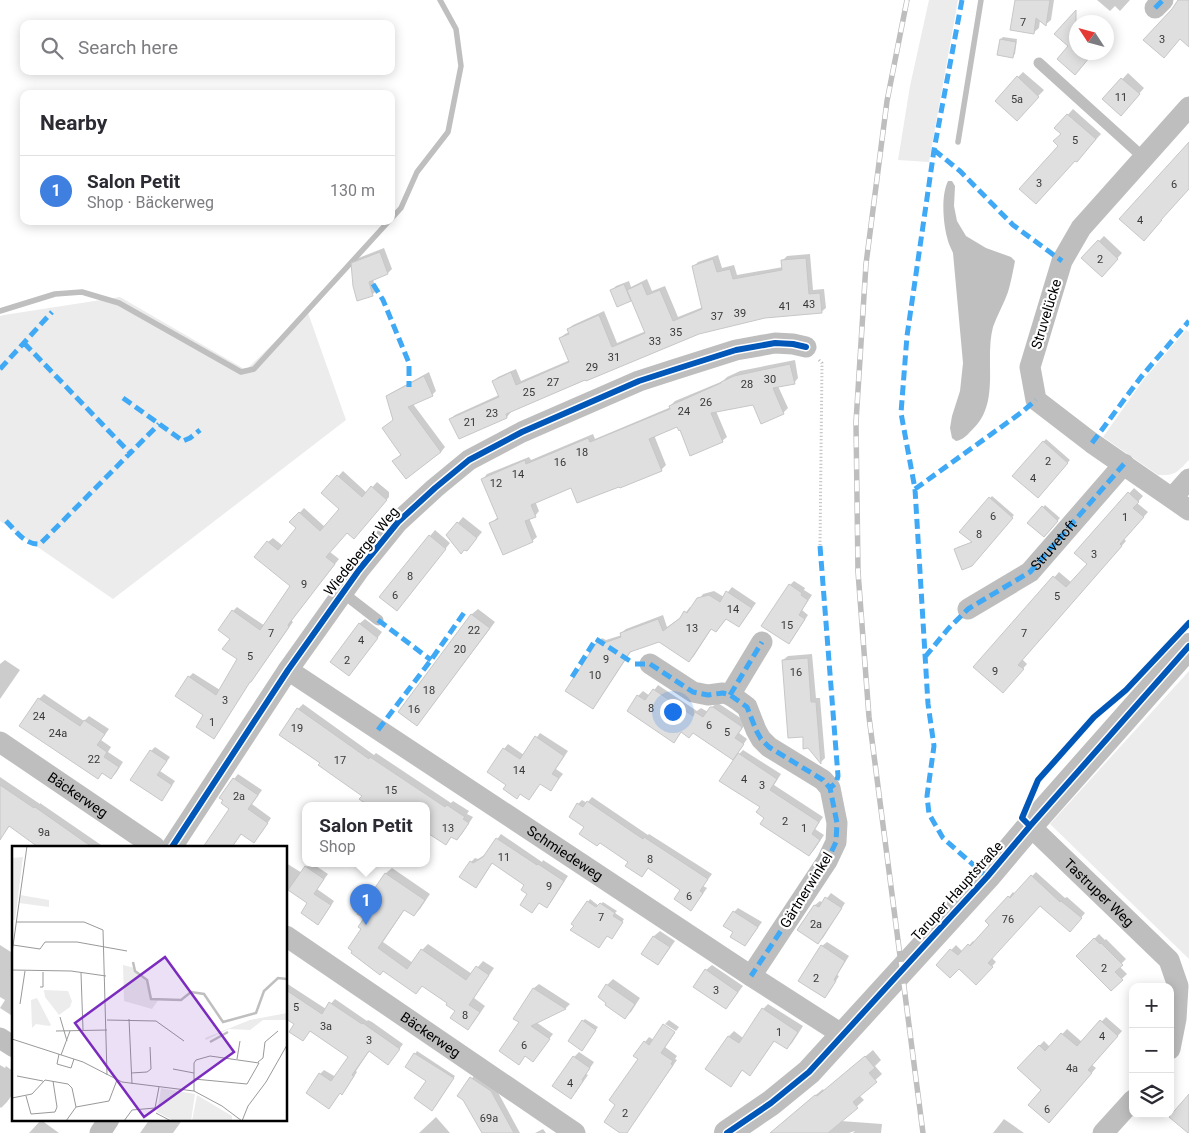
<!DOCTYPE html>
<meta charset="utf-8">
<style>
body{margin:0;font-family:Roboto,sans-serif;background:#f7f7f7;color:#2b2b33}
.controls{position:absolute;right:15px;bottom:15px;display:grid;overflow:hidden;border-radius:10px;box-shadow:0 2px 12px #0003}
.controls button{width:45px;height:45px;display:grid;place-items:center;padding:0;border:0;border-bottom:1px solid #e1e1e2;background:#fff;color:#2b2b33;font:25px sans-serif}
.compass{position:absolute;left:1069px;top:15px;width:45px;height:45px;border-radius:50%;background:#fff;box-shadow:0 2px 12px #0003;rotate:306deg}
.you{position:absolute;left:672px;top:711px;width:18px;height:18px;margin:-12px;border:4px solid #fff;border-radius:50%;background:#1a73e8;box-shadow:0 0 0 8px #1a73e833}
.badge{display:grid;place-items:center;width:32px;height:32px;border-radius:50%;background:#7c3aed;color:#fff;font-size:16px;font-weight:700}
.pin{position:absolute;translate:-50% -41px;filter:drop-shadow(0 1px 2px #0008)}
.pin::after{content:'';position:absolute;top:26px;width:18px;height:15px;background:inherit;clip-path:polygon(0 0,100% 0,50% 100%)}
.popup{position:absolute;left:302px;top:802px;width:128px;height:65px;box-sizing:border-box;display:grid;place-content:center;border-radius:10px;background:#fff;filter:drop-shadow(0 1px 4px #0005);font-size:16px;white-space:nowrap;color:#7c7c81}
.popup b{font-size:19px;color:#2b2b33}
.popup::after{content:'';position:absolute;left:50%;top:100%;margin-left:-10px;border:10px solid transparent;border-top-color:#fff}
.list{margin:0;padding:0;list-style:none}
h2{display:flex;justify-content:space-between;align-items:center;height:65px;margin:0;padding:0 20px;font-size:21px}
h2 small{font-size:16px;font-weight:400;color:#7c7c81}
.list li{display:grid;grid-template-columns:32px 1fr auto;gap:15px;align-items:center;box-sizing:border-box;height:70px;padding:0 20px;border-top:1px solid #e1e1e2}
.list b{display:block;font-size:19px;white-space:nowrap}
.list p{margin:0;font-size:16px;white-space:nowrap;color:#7c7c81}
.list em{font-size:16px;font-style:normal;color:#7c7c81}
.icon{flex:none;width:28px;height:28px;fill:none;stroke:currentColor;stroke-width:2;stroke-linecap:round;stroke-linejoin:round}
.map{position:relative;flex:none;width:1189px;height:1133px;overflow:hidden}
.search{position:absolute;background:#fff;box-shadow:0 2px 12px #0003;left:20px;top:20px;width:375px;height:55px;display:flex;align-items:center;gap:12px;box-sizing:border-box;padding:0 18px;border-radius:10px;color:#7c7c81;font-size:19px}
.panel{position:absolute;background:#fff;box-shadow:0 2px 12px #0003;left:20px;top:90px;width:375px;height:135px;border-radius:10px}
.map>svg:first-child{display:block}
</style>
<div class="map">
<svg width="1189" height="1133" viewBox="0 0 1189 1133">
<rect width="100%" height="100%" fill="#fff"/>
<path fill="#ececec" d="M929,0H958L929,162L898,160L910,86Z
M120,297L246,370L307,310L346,420L113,599L0,521V316L4,315Z
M1186,330L1189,332V460C1177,472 1176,476 1158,475L1103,437L1144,379Z
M1189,671V959L1050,824Z"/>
<path fill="#bfbfbf" d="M948,181H952L955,186L954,206L957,221L966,236L986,248L1011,257L1015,261C1013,271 1011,282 1008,292C1004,304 997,315 993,327C984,361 1001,403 972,430C967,435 963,440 956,441L952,438L950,428L952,416L960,391L963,363L953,253C951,248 948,243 947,237C943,222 941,195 948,181Z"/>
<path fill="#0003" d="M1016,0H1054L1051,20L1045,25L1040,20L1039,28L1033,33Z
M1097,0H1130L1120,11L1115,6L1110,11Z
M1003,37L1017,39L1015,54L1012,57L1001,39Z
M1023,72L1044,90L1022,113L1018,77Z
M1128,73L1144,88L1126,109L1104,99Z
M1073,109L1101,134L1082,155L1060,145L1062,133L1056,128Z
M1104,236L1122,253L1107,270L1099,241Z
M384,248L392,269L388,273L373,279L376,291L372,295L352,263L356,259Z
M810,254L813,290L824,289L826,308L821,312L765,316L699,333L511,411V412L507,417L450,419L455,415L499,395L493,381L498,377L516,369L521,381L570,360L560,338L565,334L569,332L568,329L573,325L604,311L617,343L646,331L632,298L630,300L612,290L616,286L629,281L631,287L647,279L652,291L665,286L678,317L703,307L693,267L698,262L718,255L722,268L734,265L737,275L783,267V260L787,256Z
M795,360L798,378L794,383L778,386L788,408L783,413L753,403L716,411L727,437L722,441L678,425L654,435L666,465L661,470L572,487L535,501L539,511L535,516L529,518L537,537L532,541L491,523L498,517L483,479L487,474L529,457L531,460L593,434L595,439L671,407L670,406L675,401L723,381L727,377L740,371Z
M429,372L436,391L432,395L413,404L445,447L441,452L398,457L402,454L387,397L391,393Z
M1046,439L1070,460L1038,496L1014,476Z
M343,471L367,493L377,482L389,492V497L358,533L347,532L330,552L339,559L291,620L293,622L255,676L205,715L189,677L193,673L220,690L239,659L232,638L233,611L237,607L265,626L292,586L268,542L273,538L283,546L297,528L291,522L304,508L325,527L341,509L323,493Z
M1134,488L1143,496L1137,503L1148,512L1124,539L1126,541L1022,659L1027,664L1007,687L975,667L1059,572L1072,583L1088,564L1076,553Z
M992,496L1014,515L974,562L956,549L958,547L972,542L961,531Z
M1045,505L1060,518L1044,535L1029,523Z
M463,517L482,532L472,544L458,523Z
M435,530L450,543L402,604L430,536Z
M794,581L805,588L804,590L812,595L802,610L808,615L793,638L789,642L790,585Z
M732,587L756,603L743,621L739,626L727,618L716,631L712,628L694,656L689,661L659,640L632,650L597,703L593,707L598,643L602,638L606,640L622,635L621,633L626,629L663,615L667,627L683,616L690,607L692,609L703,594L714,591L724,597Z
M478,609L495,622L422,719L400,711L472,614Z
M365,619L382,632L354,669L349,674L359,624Z
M812,654L816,698H820L825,758L821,762L804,736L783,660L788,656Z
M5,660L20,670L0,699V664Z
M658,685L697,711L701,708L708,712L716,703H718L745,721L746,723L739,733L747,739L737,754L733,759L693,732L682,731L674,741L628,710L638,696L643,691L650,696Z
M44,694L84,721L89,716L109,729L101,740L111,747L108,752L123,762L116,773L111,778L103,772L98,778L39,699Z
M303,704L374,755L376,753L451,803L453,801L469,811L467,814L473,817L462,834L457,839L452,836L446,844L426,831V806H371L361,799L363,795L321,762L281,734L298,709Z
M540,733L568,751L556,769L563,774L551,789L541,783L521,793L517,797L508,784L488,771L504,749L508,744L524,755Z
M155,747L170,757L160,771L175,781L162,800L151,751Z
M743,750L781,774L774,785L823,817L815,829L824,835L814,850L809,855L766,817L738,755Z
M238,774L262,790L252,804L271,818L259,836L254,841L242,833L232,847H217L231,808L234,779Z
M0,777L40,804V803L104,847H40L10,825L0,839Z
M592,797L648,835L649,834L712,874L703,886L707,888L695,905L682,890L649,867L642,875L630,861L586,826L578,804L582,800L587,803Z
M501,834L542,862L543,860L568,876L551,902L547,906L540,902L532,912L529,894L526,884L493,862L480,882L471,862L475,858L478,859L486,854Z
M286,863L302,873L309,864H313L328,874L317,889L334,901L322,919L309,903L286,888Z
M392,868L430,894L420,909L414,915L405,909L383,942L413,963L422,950L428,944L472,974L483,961L494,968L474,998L485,1006L474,1022L468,1028L457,1010L449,1003L423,985L416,992L383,970L363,929L366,918L359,913L386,873Z
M1036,872L1065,898L1067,897L1085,913L1074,926L1040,904L991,957L996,962L976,983L959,967L937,965L956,945L963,952L973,941L975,942L991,925L1009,897L1013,892L1015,894Z
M831,893L845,903L823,938L818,942L799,930L815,905L820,901L823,903Z
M590,899L599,906L603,902L617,911L615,913L624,919L614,935L588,902Z
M738,908L762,922L749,940L744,945L735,932L734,912Z
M660,931L675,941L663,958L658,964L643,954L654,936Z
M1099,934L1105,940L1106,939L1126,959L1119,966L1127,974L1111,989L1078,956Z
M827,942L849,956L837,975L839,976L829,992L825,996L822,946Z
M0,945L14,954V1017L0,1008L5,1000L0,997Z
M712,965L743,986L731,1002L726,1008L706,970Z
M613,979L640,998L631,1012L625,1017L599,997L607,985Z
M286,983L326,1009L335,999L367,1021L368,1020L372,1022L403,1044L392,1059L370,1050L356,1071L357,1072L346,1089L340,1092L329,1107L320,1074L324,1070L336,1077L350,1057L310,1031L303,1039L296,1024L286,1017Z
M539,984L570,1004L566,1008L536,1022L553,1034L533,1060L526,1055L519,1063L521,1022L515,1018L534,988Z
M768,1004L803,1026L792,1043L787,1048L775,1040L755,1069L750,1074L743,1069L731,1085L729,1036L734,1031L743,1038L763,1009Z
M1106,1017L1122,1031L1092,1065L1096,1068L1053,1117L1043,1090L1018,1068L1044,1041L1050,1047L1067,1029L1082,1042Z
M585,1019L598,1027L582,1049L583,1021Z
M669,1020L679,1027L676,1031L665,1024Z
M663,1026L675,1033L665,1047L677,1056L675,1059L677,1060L629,1129L626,1133H622L617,1104L640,1058L645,1042L649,1037L654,1040Z
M873,1050L881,1060L875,1066L882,1074L859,1095L864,1100L841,1121L882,1124L881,1133H853L855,1131L849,1133H775L783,1122L823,1089L824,1091Z
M417,1051L455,1076L435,1107L427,1080L415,1054Z
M579,1052L594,1062L586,1074L588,1075L576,1092L571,1097L574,1057Z
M0,1065L5,1068L6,1066L14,1072V1092L7,1102L1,1108L0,1107Z
M476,1073L495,1087L520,1133H484L464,1099L459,1096Z
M436,1117L450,1133H419Z
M150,1119H183L173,1133H140Z
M1004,1119L1024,1133H993Z
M41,1120L59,1133H29Z
M543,1129L546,1133H535Z"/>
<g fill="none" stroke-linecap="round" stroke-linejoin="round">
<path stroke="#bfbfbf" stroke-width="5.5" d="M958,142L981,0
M391,219L401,208L417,172L448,132L461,66L456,29L440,0
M0,311L55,294L82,292L119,303L241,372L254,369L389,221"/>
</g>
<path fill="#dfdfdf" stroke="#c7c7c7" d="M1015,0H1050L1046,26L1036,18L1034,34L1010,30Z
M1178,0H1189V47L1180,39L1164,58L1143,40L1172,9Z
M1076,10V52H1094L1075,75L1057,59L1068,46L1054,34Z
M1000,39L1016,42L1013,58L997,55Z
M1017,76L1039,97L1017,121L995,101Z
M1121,78L1140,94L1121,116L1102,99Z
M1067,114L1096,139L1077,162L1075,161L1036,204L1019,189L1058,146L1053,141L1061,134L1054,128Z
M1189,142V189L1161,220H1162L1144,241L1119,219Z
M1098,240L1118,259L1102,277L1081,258Z
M380,252L388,274L369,282L373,296L357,301L353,286L351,263Z
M806,258L809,294L820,293L822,313L765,318L699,334L586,381L585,380L506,414L507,418L459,439L449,419L499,397L492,381L511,372L516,385L569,362L559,338L569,334L567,329L599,315L612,347L645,333L627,290L642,283L647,295L660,290L673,321L702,309L692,266L713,259L717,272L730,269L733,279L782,270L781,260Z
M624,284L631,301L617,307L610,290Z
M790,364L795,384L773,388L784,414L761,424L753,405L711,413L723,442L690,456L680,430L679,431L677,427L649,439L662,471L620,488L619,487L577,503L571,488L531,505L536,517L525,521L533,542L503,555L489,523L498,519L481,479L525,460L526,464L588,438L590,442L670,409L669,406L721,383V382L734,376Z
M424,376L433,396L408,407L441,452L406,479L392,461L401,455L382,428L393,420L386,396Z
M1043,441L1068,463L1038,498L1012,476Z
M337,475L362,497L371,486L387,500L354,539L347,533L326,557L335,564L288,625L289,627L251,682H250L214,739L196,727L203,715L175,696L188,676L216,695L237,659L222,649L230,639L218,630L232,610L260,630L290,586L254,557L267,541L278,550L296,528L289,522L299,512L320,531L339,509L321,493Z
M1128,492L1139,502L1133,508L1144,517L1120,544L1122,546L1018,665L1024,669L1003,693L973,667L1053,576L1066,587L1087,564L1074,553Z
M989,497L1013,518L972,566L962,570L954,549L972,542L959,532Z
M1042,506L1058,521L1044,537L1027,523Z
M457,522L477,538L467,551L464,550L461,554L446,535Z
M429,535L446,549L397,611L379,597Z
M789,584L802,593L801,595L808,600L799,615L805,619L789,644L761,626Z
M726,591L752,608L739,627L726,619L716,632L711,629L689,662L659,642L630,652L593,709L565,691L597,642L601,644L621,637L620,633L658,619L663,631L680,618L684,611L687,613L697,598L709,595L720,602Z
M471,614L490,628L417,726L398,712Z
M359,623L378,638L349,676L330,662Z
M808,658L811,702H816L821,764L808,748L803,749V737L788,738L782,660Z
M653,689L693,716L695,712L703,717L710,707H713L741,726L742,728L735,738L744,744L733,760L693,733L689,738L681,732L674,743L627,711L637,695L645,700Z
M38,698L80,726L84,720L105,734L97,745L107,752L104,757L119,767L111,779L102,773L98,779L19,726Z
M297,708L369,759L370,757L445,807L447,805L465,817L463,819L469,823L457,840L451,837L446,845L426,832V806H369L359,799L362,796L318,765L320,763L279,735Z
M535,736L564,756L552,774L559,778L551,791L540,784L529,800L520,794L517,799L503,789L506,785L487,772L503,748L520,759Z
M150,750L167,761L157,775L172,785L162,801L130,780Z
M738,753L777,779L770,790L819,822L812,834L820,840L809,856L760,824L764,818L756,812L760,807L719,781Z
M233,778L258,795L248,809L268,823L254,843L241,834L232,847H203L229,809L221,803L223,800L219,798Z
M0,785L34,808L35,807L92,847H38L9,826L0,840Z
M587,801L643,839L644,837L708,879L700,891L703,893L691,911L674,899L680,890L648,868L642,877L625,866L628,862L600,843L597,846L579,834L584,827L569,817L577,803L583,807Z
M496,838L537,865L538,864L564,881L547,908L539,903L532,913L520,905L527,894L521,890L524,885L492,863L476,888L459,877L470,861L473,863L483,857Z
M305,866L324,879L314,894L331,905L318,925L301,913L307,903L288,890Z
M385,873L425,900L414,916L404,910L378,948L407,969L421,949L466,980L476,966L489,975L469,1005L480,1012L468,1030L450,1018L455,1011L446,1005L447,1003L422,986L416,994L383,971L380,975L351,953L352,951L348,948L361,929L358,927L364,918L357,914Z
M1031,875L1060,902L1061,901L1082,918L1070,932L1040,906L988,963L993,967L976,985L959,969L950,978L936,965L950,949L958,955L968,944L970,946L989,925L985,921L1008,896L1010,898Z
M825,897L842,908L818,944L797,930L814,905L819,907Z
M587,901L596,907L600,903L615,913L613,916L623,922L612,939L607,936L599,948L570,930L574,926L571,924Z
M733,911L758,927L745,946L730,937L733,932L723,926Z
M653,936L670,947L658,965L641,954Z
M1094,938L1100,944L1101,943L1123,965L1115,972L1123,980L1111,991L1076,956Z
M821,945L845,961L834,980L836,981L825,998L798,981Z
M705,969L738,992L726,1009L693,987Z
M606,984L635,1004L625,1019L605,1005L606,1003L598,997Z
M533,988L566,1009L531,1026L550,1039L533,1062L525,1056L519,1065L499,1051L519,1022L513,1019Z
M286,990L322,1014L329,1002L362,1024L363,1023L367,1026L400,1049L388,1065L369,1051L352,1075L354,1076L342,1095L340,1093L329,1109L306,1093L319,1073L331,1081L348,1057L310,1031L303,1041L289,1032L294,1024L286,1019Z
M762,1008L798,1032L787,1049L774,1041L750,1076L742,1070L731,1087L705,1069L728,1036L739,1043Z
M582,1020L596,1030L582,1051L568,1041Z
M1100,1020L1118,1036L1088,1070L1092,1073L1049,1123L1028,1105L1041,1090L1017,1068L1039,1045L1045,1051L1061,1033L1077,1046Z
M663,1024L675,1032L661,1053L673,1061L671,1064L673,1065L627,1133H620L604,1122L615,1105L609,1100L638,1059L633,1056L644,1041L649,1045Z
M414,1053L454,1078L432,1111L414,1098L426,1081L405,1067Z
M573,1056L590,1068L582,1080L583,1081L571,1099L552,1086Z
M865,1056L875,1068L869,1073L877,1082L853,1102L858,1108L828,1133H770L815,1095L817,1096Z
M470,1077L491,1091L514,1133H482L463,1100L457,1096Z
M1189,1094V1133H1188L1169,1117Z"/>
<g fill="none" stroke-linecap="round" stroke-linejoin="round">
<path stroke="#b9b9b9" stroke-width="3" stroke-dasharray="1 2.5" stroke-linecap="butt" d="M819,360L822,363L820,546"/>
<path stroke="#bebebe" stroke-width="11" d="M1039,63L1144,158
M343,593L378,620"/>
<g stroke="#bebebe" stroke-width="21">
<path d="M1155,8L1163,0"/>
<path d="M1189,107L1081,228L1062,261L1030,367L1036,400L1092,443L1189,510"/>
<path d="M1172,498L1189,479"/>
<path id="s1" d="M968,609L1030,572L1124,464"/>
<path d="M650,664L693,692L708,695L723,693L730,695L739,701L747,707L756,730L761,739L769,747L823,780L830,788L837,823L836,842L827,861L751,976"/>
<path id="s2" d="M288,670L751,976L843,1035"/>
<path d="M730,695L762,642"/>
<path id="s3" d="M0,742L155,847"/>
<path id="s4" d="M1030,826L1169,960L1178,986L1176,1019L1170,1049"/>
<path d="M172,847L288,670L359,570L398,522L435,488L469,460L522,432L639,381L673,370L736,350L775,343L793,344L806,347"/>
<path id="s5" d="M286,936L575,1133"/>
<path d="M0,1038L14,1047"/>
<path d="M100,1133L109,1119"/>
<path d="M1103,1133L1133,1100"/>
</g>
<path stroke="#bebebe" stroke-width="26" d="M727,1133L771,1103L809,1072L987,877L1030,826L1189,646"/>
<g stroke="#bebebe" stroke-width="5.5">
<path id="rail" d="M907,0L887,101L866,264L856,422L858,572L869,717L923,1133"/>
</g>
<use href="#rail" stroke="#fff" stroke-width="4" stroke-dasharray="11" stroke-linecap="butt"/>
<path stroke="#3fa9f5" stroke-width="5" stroke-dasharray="10 5" stroke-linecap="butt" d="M962,0L934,150L907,336L901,413L915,489L928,704L934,746L927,796L929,814L943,838L987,877
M1155,8L1163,0
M934,150L960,171L1013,225L1062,261
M373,284L383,300L409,363V387
M24,343L130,453
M0,369L52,312
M123,398L183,441L190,438L200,430
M1092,443L1141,377L1189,321
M915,489L1022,412L1036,400
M6,521C16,531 25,545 40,544L159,424
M820,546L838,776L836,783L830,788
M378,620L431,660
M925,657L948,629L968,609L1030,572L1124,464
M635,664H650L693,692L708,695L723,693L730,695L747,707L756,730L761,739L769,747L823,780L830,788L837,823L836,842L827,861L751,976
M572,677L596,639L630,661
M730,695L762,642
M378,730L431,660L466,610"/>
<g stroke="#fff" stroke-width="9">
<path id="cycleway" d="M1030,826L1022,818L1038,780L1094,717L1126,690L1189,623
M172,847L288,670L359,570L398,522L435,488L469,460L522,432L639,381L673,370L736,350L775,343L793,344L806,347
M727,1133L771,1103L809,1072L987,877L1030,826L1189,646"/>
</g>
<use href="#cycleway" stroke="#0057b8" stroke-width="6"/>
</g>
<g text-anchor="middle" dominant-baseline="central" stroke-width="4.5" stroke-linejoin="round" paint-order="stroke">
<g font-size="11" fill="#383838">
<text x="1023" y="22">7</text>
<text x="1162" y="39">3</text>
<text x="1121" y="97">11</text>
<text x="1017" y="99">5a</text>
<text x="1075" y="140">5</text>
<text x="1039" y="183">3</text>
<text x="1174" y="184">6</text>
<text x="1140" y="220">4</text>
<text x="1100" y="259">2</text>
<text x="809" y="304">43</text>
<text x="785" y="306">41</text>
<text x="740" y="313">39</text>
<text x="717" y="316">37</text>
<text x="676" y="332">35</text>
<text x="655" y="341">33</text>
<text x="614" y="357">31</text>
<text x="592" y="367">29</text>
<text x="770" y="379">30</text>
<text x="553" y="382">27</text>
<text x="747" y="384">28</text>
<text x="529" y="392">25</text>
<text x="706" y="402">26</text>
<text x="684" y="411">24</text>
<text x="492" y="413">23</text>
<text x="470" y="422">21</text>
<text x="582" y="452">18</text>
<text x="1048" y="461">2</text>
<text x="560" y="462">16</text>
<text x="518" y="474">14</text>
<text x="1033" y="478">4</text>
<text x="496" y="483">12</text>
<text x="993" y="516">6</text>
<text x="1125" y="517">1</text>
<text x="979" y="534">8</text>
<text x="1094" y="554">3</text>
<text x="410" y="576">8</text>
<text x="304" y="584">9</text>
<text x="395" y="595">6</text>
<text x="1057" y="596">5</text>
<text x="733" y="609">14</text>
<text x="787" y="625">15</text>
<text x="692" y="628">13</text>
<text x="474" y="630">22</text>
<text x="271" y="633">7</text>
<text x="1024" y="633">7</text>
<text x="361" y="640">4</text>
<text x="460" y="649">20</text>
<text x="250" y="656">5</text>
<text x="606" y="659">9</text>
<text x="347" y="660">2</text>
<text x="995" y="671">9</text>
<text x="796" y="672">16</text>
<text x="595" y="675">10</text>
<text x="429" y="690">18</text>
<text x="225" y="700">3</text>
<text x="651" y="708">8</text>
<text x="414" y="709">16</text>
<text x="39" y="716">24</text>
<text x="212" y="722">1</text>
<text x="709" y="725">6</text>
<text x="297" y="728">19</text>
<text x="727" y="732">5</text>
<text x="58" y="733">24a</text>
<text x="94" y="759">22</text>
<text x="340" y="760">17</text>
<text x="519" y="770">14</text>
<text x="744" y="779">4</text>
<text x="762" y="785">3</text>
<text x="391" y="790">15</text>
<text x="239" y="796">2a</text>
<text x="785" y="821">2</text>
<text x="448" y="828">13</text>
<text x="804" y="828">1</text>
<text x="44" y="832">9a</text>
<text x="504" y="857">11</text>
<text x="650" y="859">8</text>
<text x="549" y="886">9</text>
<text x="689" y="896">6</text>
<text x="601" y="917">7</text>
<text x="1008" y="919">76</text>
<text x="816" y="924">2a</text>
<text x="1104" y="968">2</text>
<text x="816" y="978">2</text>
<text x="716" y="990">3</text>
<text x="296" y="1007">5</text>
<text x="465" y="1015">8</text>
<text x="326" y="1026">3a</text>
<text x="779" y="1032">1</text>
<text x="1102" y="1036">4</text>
<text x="369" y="1040">3</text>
<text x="524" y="1045">6</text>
<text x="1072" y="1068">4a</text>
<text x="570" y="1083">4</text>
<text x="1047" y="1109">6</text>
<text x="625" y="1113">2</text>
<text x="489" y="1118">69a</text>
</g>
<g font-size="14" fill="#000" stroke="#fff">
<text transform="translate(1046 314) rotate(-73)">Struvelücke</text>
<text stroke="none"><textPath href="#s1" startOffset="108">Struvetoft</textPath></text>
<text transform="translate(361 551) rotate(-51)">Wiedeberger Weg</text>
<text stroke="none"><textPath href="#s3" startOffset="94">Bäckerweg</textPath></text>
<text stroke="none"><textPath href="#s2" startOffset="332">Schmiedeweg</textPath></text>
<text transform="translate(806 890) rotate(-58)">Gärtnerwinkel</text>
<text transform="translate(957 891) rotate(-48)">Taruper Hauptstraße</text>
<text stroke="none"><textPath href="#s4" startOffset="96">Tastruper Weg</textPath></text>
<text stroke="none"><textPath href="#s5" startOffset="175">Bäckerweg</textPath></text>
</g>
</g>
<g transform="translate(12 846)">
<rect width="275" height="275" fill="#fff"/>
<path d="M11,11L3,74H0V12ZM8,49L37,54V61L7,57ZM111,119L123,122L122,125L137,138L138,152L147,153L140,163L112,155ZM32,144L56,145L60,155L58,161L47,169L33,151ZM25,152L39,179L37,180L24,178L20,182L19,154ZM275,167V174H251L238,184L217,183L194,194L193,192L238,174ZM149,242L183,248L179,275H162L145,266ZM185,249L220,270V275H180Z" fill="#ececec"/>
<path fill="none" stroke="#bfbfbf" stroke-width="2.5" d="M121,116L123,125L135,134L139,153L169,154L179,146L192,148L211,176L244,167L252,145L266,132L275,133M198,196L216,186"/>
<path fill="none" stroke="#999" stroke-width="1" d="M4,76H72L91,84L95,229M1,99L28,103L33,96H65L115,105M0,107L15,0M0,124L59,125L94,130M69,127L71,184M28,141H31V126M8,158L13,125M48,171L55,195M117,173L120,238M95,174L144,175L172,195M44,185L95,184M0,193L71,216L110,236L182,245L210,260L230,275M47,208L45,218L59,222L62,213M49,209L58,185M225,213L228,195M246,216L251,212L253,196L266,185M161,223L182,227M119,227L135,226L139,223L138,201M5,230L31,235M182,245V217L184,214L198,210L247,217L235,238L182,233M14,250L19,268L43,266L45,261L41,235M0,252L20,248L33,234L56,238L60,242L64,261L54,275M64,261L97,255L105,234M144,267L159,275M112,275L120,264L143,262L147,241M230,275L236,260L254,236L275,199"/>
<path fill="#7b2cbf" fill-opacity="0.15" stroke="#7b2cbf" stroke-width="2.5" d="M153,111L222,206L132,271L63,177Z"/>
<rect width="275" height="275" fill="none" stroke="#000" stroke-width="2.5"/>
</g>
</svg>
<div class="controls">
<button>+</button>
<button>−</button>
<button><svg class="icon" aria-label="layers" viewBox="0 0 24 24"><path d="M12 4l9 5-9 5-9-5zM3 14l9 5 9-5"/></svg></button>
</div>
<svg class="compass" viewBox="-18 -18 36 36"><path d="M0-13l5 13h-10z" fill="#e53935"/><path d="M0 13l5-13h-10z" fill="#7c7c81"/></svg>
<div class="you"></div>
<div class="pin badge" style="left:366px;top:925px;background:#3f7fe0">1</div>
<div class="popup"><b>Salon Petit</b>Shop</div>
<div class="search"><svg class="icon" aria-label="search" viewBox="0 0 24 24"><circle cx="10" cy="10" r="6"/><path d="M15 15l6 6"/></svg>Search here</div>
<section class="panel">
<h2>Nearby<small></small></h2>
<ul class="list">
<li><span class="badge" style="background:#3f7fe0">1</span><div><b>Salon Petit</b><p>Shop · Bäckerweg</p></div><em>130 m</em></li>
</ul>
</section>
</div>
